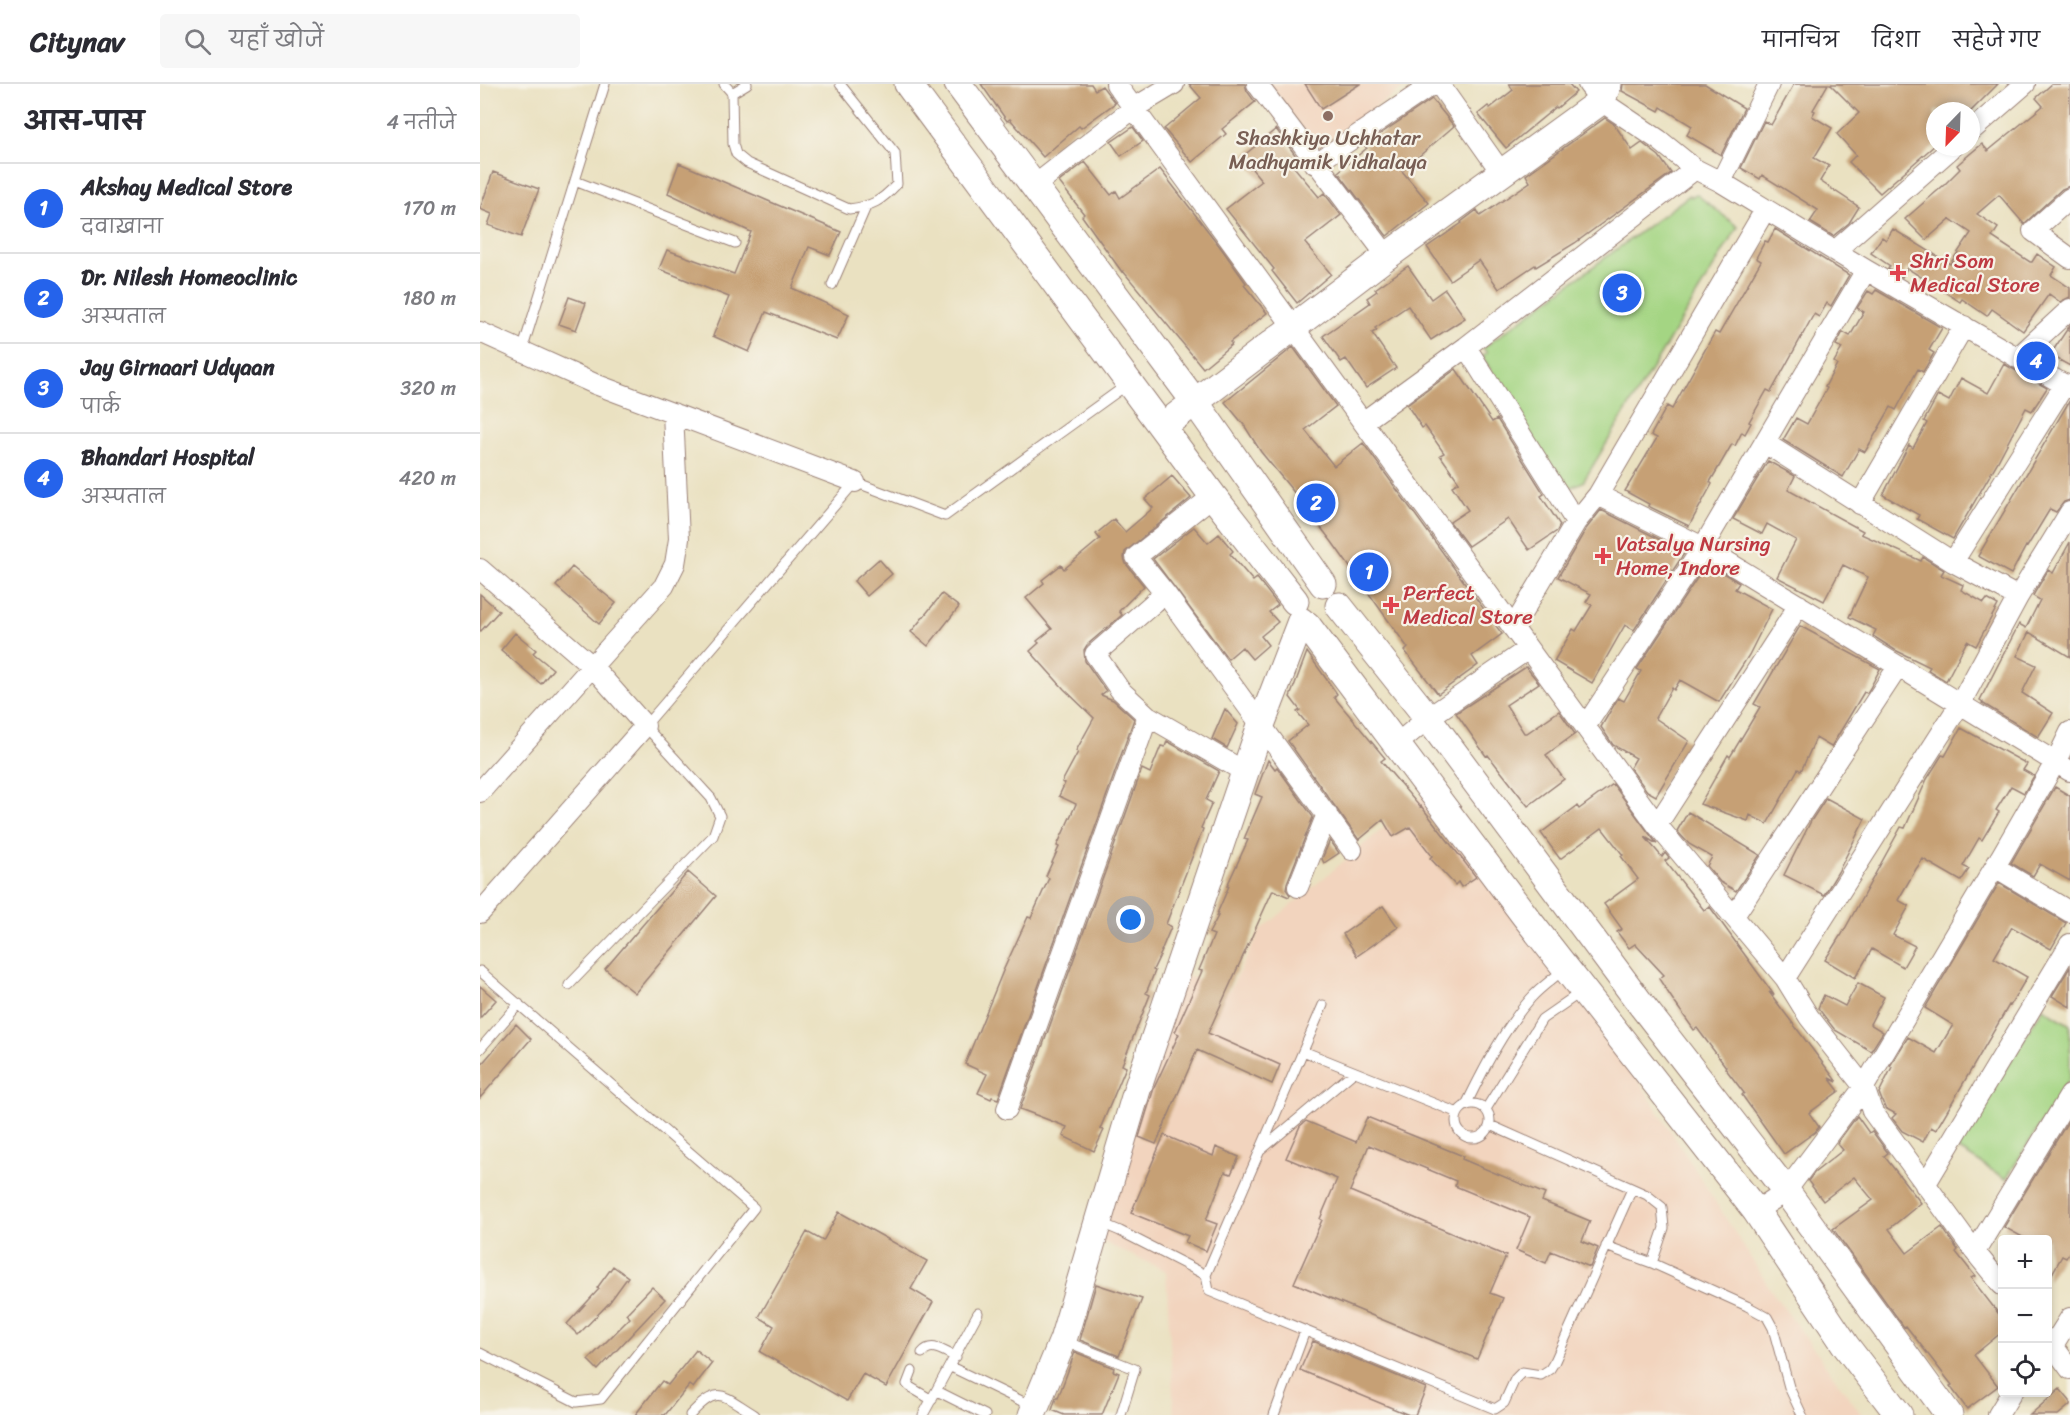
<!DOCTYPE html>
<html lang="hi">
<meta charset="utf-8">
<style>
body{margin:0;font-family:Sriracha,"Playpen Sans Deva",sans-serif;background:#f7f7f7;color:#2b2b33}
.controls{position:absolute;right:18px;bottom:18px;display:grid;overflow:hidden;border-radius:6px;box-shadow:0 3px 9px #0003}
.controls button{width:54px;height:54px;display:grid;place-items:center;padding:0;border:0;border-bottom:2px solid #e1e1e2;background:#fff;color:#2b2b33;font:30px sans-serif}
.compass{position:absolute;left:1446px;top:18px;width:54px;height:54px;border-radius:50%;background:#fff;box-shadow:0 3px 9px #0003;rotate:203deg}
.you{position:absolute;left:651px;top:836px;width:21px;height:21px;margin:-15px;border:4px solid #fff;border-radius:50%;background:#1a73e8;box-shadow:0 0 0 9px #1a73e833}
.badge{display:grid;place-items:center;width:39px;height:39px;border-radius:50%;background:#2563eb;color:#fff;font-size:20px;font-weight:700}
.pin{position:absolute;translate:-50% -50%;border:3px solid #fff;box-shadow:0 2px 6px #0006}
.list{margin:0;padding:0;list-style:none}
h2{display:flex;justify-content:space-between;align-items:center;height:78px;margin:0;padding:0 24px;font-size:26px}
h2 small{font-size:20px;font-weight:400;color:#7c7c81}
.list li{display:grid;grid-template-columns:39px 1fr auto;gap:18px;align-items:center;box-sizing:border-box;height:90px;padding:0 24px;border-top:2px solid #e1e1e2}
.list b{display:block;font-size:22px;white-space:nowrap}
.list p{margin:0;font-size:20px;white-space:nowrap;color:#7c7c81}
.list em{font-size:20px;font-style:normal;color:#7c7c81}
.icon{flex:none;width:33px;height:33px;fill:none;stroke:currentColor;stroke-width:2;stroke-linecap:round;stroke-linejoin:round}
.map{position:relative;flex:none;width:1590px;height:1331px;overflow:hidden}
header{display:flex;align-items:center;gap:36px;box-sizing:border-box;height:84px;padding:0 30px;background:#fff;border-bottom:2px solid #e1e1e2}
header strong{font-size:28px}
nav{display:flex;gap:33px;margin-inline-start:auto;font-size:21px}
.search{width:420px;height:54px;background:#f7f7f7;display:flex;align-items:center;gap:15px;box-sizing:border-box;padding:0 21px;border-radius:6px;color:#7c7c81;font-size:22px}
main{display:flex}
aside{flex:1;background:#fff}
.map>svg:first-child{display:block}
</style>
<header>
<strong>Citynav</strong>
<div class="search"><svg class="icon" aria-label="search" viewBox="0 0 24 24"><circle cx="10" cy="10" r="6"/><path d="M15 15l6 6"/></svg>यहाँ खोजें</div>
<nav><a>मानचित्र</a><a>दिशा</a><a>सहेजे गए</a></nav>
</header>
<main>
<aside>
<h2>आस-पास<small>4 नतीजे</small></h2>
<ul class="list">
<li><span class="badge">1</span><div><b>Akshay Medical Store</b><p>दवाख़ाना</p></div><em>170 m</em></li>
<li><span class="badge">2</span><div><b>Dr. Nilesh Homeoclinic</b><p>अस्पताल</p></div><em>180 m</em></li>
<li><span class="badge">3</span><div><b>Jay Girnaari Udyaan</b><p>पार्क</p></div><em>320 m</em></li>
<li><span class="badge">4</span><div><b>Bhandari Hospital</b><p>अस्पताल</p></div><em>420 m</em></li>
</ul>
</aside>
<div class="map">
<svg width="1590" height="1331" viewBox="0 0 1590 1331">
<rect width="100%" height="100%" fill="#f7f3e8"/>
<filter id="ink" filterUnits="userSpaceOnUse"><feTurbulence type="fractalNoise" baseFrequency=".0167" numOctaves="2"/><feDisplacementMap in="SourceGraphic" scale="12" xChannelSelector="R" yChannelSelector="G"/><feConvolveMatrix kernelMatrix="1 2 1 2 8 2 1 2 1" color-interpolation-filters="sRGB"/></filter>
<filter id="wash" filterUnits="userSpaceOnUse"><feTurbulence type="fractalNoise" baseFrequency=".008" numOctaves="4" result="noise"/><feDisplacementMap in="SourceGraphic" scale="24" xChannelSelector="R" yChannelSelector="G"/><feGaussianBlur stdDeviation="1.35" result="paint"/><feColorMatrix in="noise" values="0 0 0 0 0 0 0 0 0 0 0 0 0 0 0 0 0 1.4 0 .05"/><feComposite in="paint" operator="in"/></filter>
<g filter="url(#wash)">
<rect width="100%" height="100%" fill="#eae1c1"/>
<path fill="#f2d4be" d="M789,0H929L837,64Z
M942,712L1128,948L1293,1209L1382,1331H694L686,1187L614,1154L699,889L749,907L780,847Z"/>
<path fill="#a4d583" stroke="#777a57" stroke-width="1.5" d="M1216,110L1258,143L1103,398L1085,406L1002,272L1007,269L1003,264L1210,111L1211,113Z
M1563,924L1590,941V994L1526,1095L1476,1064Z"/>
<g id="blocks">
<path fill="#c6a074" d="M501,0H611L615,6L622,2L635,19L601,44L599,42L563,73L530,35L527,37Z
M709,0H765L767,7L775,18L742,45L746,50L712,78L684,45L721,14Z
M825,0H880L841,25Z
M1029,0H1089L1096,8L1077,24L1076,23L1026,64L998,30L1008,22L1010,24L1033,6Z
M1143,0H1225L1264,24L1241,71L1207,51L1212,42L1181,23L1179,27L1142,7Z
M1314,0H1348L1333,26L1335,27L1332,32L1352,44L1334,74L1349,82L1340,97L1379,123L1369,139L1353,152L1330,138L1338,126L1282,91L1280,95L1261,84L1284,37L1291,41Z
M1350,0H1518L1491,27H1455V61L1400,109L1369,78L1376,71L1357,50L1379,29Z
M1572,0H1590V102L1582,105L1544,140L1519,111L1497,130L1518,144L1512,153L1550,178H1552L1557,170L1576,183L1571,191L1590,204V213L1580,218L1569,210L1543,247L1512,225L1507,232L1482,215L1480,218L1477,216L1427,184L1422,193L1408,185L1410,182L1391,169L1402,153L1406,156L1413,145L1470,180L1491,149L1470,135L1446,156L1425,135L1464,101L1480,85L1477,81L1491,69L1502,60L1508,67L1563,22L1556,14Z
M952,15L974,42L922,87L949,119L907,152L858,88L887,64L884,61Z
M1125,34L1134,40L1152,66L1162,59L1179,72L1191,89L1095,159L1056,183L1055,181L1019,205L999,176L970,196L947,163L982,139L981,138L997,126L1000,132L1050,98L1046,91Z
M653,43L663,57L641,72L631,58Z
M796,45L816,72L809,77L839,113L844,109L861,131L825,159L851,190L817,219L792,187L794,185L746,125L782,97L762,73Z
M605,78L631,111L636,107L640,114L680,85L741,164L766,199L764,201L787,229L750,258L752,260L723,284L643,187L642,188L602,132L604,130L579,98Z
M199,79L361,148L350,171L329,163L312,204L369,230L357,256L286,228L269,268L233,252L249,213L179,185L187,166L254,190L271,148L188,109Z
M13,88L59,105L41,153L8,141L12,130L0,125Z
M1295,145L1369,191L1351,222L1347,219L1339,233L1334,230L1291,308L1287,306L1269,338L1271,339L1265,350L1262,348L1255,362L1252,360L1230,398L1232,400L1209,442L1168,422L1169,420L1145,407L1177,354L1171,351L1187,322L1192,325L1235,248L1239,250L1281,177L1276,174L1285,157L1288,158Z
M928,182L951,215L965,205L985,234L951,256L928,222L895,244L897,246L892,249L916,284L886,304L866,275L861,278L843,252L890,219L887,214L897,207L895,205Z
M1396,206L1462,244L1449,266L1454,269L1443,288L1438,285L1416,326L1411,323L1385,368L1379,365L1363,393L1303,356L1316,334L1327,340L1347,304L1345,303L1357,280L1354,278L1362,264L1356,261L1363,248L1370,252L1384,228L1377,224L1388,207L1393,210Z
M89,213L106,219L96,246L79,240Z
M1590,241V282L1570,271Z
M813,263L856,322L825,346L854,382L883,359L1022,550L992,572L998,581L958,610L925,567L928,564L852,458L832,432L830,433L815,413L817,412L781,368L764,341L745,318Z
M1524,280L1567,304L1552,327L1546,324L1517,379L1473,455L1437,435L1439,431L1403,411L1429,361L1433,364L1447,339L1444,337L1458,311L1469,317L1481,294L1508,309Z
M976,285L1012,338L1017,335L1064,410L1061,412L1080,441L1077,447L1049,466L1028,435L988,462L970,438L988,426L972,402L979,398L960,371L964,369L945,342L942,344L927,321Z
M1590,316V416L1584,418L1576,428L1570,425L1547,463L1546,462L1531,490L1498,472Z
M1288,377L1315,392L1308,406L1383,447L1381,450L1441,477L1443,473L1464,486L1461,491L1483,501L1481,506L1504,519L1507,515L1518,521L1496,562L1487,557L1466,597L1448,586L1450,583L1415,566L1393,552L1396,546L1369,533L1388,493L1363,481L1344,517L1297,493L1316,456L1287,440L1282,450L1253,435Z
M692,392L711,414L645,468L644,474L646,480L664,502L639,527L642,531L607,561L604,566L605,577L626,607L621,611L633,616L654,635L518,1015L512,1013L511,1015L498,1009L507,990L485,980L523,887L548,833L551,834L569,794L566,792L579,763L577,762L596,720L579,712L585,699L582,698L598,668L596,667L614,634L584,605L550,567L559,559L557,557L572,545L546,514L564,499L562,496L581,481L584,485L620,455L616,450L634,435L645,448L673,424L665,415Z
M1121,426L1205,468L1154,546L1145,541L1112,599L1074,577L1093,545L1096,547L1112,521L1106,518L1111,510L1078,493L1106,445Z
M714,443L728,459L739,450L753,467L750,470L773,497L777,494L798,521L789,528L798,538L781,552L788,561L772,575L762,563L748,575L673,475Z
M1590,458V573L1549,548L1537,572L1556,581L1542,609L1573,629L1558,653L1502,619L1503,618L1500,616L1539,540L1546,544L1560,516L1553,512L1555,508L1568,486L1573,489Z
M399,475L412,490L387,512L374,497Z
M1227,479L1259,499L1255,505L1292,525L1269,571L1239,618L1200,596L1194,606L1192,604L1175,634L1209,657L1176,712L1167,707L1150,684L1156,674L1133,661L1121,643L1138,614L1144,617L1161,587L1157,585Z
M92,483L136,519L119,540L76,502Z
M0,510L19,527L0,548Z
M462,510L479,523L448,562L431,548Z
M1320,542L1400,585L1390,604L1387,609L1384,608L1351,663L1336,654L1321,687L1318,685L1287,740L1270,731L1268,737L1220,720L1248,671L1250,673L1280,623L1274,620Z
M35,549L56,566L53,569L73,585L61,600L21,566Z
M827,568L857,610L854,613L905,674L901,677L940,723L941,722L996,793L981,803L978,798L975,801L950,774L952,772L930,743L913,753L903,736L879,756L808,657L828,641L817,628L820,626L810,613Z
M1046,583L1059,599L1026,621L1044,649H1047L1079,627L1095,650L1066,671L1084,695L1048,722L1008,671L1006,672L976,629Z
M745,625L758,640L747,664L732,655Z
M1481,644L1547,680L1543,686L1554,692L1544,709L1531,702L1516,726L1519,728L1502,756L1499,754L1483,782L1489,785L1481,797L1443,775L1436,785L1418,816L1429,822L1413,851L1435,862L1423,883L1392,865L1375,894L1345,876L1360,852H1361L1421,743L1425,744L1447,695L1462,671L1465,672Z
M687,657L739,687L726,716L732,719L721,744L723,745L686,840L691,843L681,867H682L673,886L675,887L666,909L670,911L642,981L646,983L620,1045L624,1046L614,1067L583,1052L587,1043L540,1025L662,685L670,689L681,662L685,663Z
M788,676L795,685L797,683L833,733L807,799L806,805L810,811L809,813L793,806L728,949L800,981L792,1000L717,966L676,1060L659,1053L674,1004L699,950L695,948L722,887L719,886L734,851L729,849L738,832H736L749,802H747L768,756L764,755L782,713L775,710Z
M1133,700L1177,760L1165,753L1182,773L1185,769L1189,774L1185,777L1224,826L1230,823L1294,911L1289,908L1357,998L1349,994L1359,1007L1329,1029L1339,1043L1335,1048L1304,1070L1262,1011L1264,1009L1245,984L1246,983L1217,944L1214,946L1195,919L1179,895L1184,891L1155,860L1149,864L1137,848L1142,845L1124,820L1158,795L1141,772L1143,771L1122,744L1080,775L1061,749L1097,722L1099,725Z
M1575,703L1590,712V797L1560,780L1553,792L1531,779Z
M1346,714L1385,735L1358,788L1344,811L1304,791L1331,737Z
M1208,728L1280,771L1256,807L1240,798L1227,782L1232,773L1209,760L1197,747Z
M850,756L859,769L844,779L842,775Z
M208,788L236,812L155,909L125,885Z
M1519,799L1586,839L1571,865L1532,843L1514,874L1547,893L1530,922L1529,921L1456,1046L1451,1043L1443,1058L1422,1047L1412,1034L1416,1030L1405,1024L1399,1009L1412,983L1410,982L1428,953L1456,969L1473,941L1445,924Z
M903,822L918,843L877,872L863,850Z
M1590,883V923L1572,912Z
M1378,899L1404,913L1390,940L1403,948L1391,967L1355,946L1338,924L1344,911L1365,922Z
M0,902L16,916L0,934Z
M36,940L51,955L0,1014V982Z
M1377,1032L1389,1049L1392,1047L1408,1069L1404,1072L1441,1119L1409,1145L1427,1169L1462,1143L1478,1166L1476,1168L1495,1192L1491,1194L1522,1234V1248L1494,1271L1518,1302L1487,1325L1470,1302L1472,1301L1426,1242L1424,1243L1353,1145L1393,1116L1374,1093L1343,1117L1328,1097L1334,1089L1363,1066L1357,1059Z
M887,1033L983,1072L982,1075L1065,1110L1062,1117L1110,1137L1102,1157L1118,1164L1110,1183L1071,1167L1066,1179L1036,1166L1050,1133L975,1102L976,1097L889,1061L870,1107L1026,1172L1010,1209L1023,1214L997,1275L814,1199L842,1136L840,1135L857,1095L806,1074L820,1042L826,1037L876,1058Z
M1590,1034V1167L1586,1174L1582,1172L1568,1197V1155H1546L1524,1143Z
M684,1051L733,1072L736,1063L759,1073L751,1090L745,1088L726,1136L737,1140L726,1167L705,1158L708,1152L651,1129Z
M359,1128L447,1177L431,1205L453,1218L406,1303L383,1290L367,1317L280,1268L294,1242L279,1233L327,1148L343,1157Z
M133,1182L148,1193L129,1219L98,1251L87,1240L119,1205L117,1204Z
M616,1200L662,1215L639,1272L600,1256Z
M172,1203L185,1215L118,1286L108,1276L150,1234L146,1230Z
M833,1257L946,1304L935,1331H929L820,1286Z
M216,1266L232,1279L213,1304L209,1301L185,1331H155L182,1297L188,1301Z
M595,1268L634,1284L633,1287L639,1289L622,1331H584L572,1326L576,1314H578Z
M1580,1305L1590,1317V1321L1578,1331H1550Z"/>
</g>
</g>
<g filter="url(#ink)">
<use href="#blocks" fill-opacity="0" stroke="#9a8076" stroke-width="1.5"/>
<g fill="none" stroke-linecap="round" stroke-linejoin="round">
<g stroke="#9a8076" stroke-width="11">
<path id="lane" d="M244,0L252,9L253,60L256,70L267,79L369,125C393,122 401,117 417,100L415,69L360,0
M252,9L267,0
M95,97L255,159
M352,201L386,123
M42,267L125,0
M0,887L274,1124L121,1315L96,1318L0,1269
M89,901L233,752L240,732L231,714L165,642L375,398L465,432L648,300
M843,921L726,1191L729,1207L1015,1325L1024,1319L1035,1295L1042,1288L1061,1291L1070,1285L1075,1277L1152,1105
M0,965L39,920
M823,967L978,1029
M976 1037a17 17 0 1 1 34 0a17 17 0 1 1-34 0Z
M986,1021C1004,984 1024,945 1051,914C1061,903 1073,895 1083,886
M1006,1025L1062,935L1101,908
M1010,1041L1167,1111L1182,1123L1184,1144L1172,1179L1267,1222L1287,1233L1293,1244L1309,1303L1322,1331
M781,1066L874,988
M621,1139L640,1147L726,1191
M1126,1162L1172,1179
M585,1257L655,1285L641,1331
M442,1269C452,1257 464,1268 476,1273
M471,1283L552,1322
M432,1287L427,1300L430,1303L452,1316
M457,1307L505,1331
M210,1331C239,1299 243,1312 275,1331
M443,1331L498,1229
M794,1331L825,1247"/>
</g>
<g stroke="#9a8076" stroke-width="22">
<path id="street" d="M636,0L1177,741L1305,894L1329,933L1384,1003L1392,1027L1495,1168L1522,1201
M777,0L907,172
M959,0L1021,88
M1108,0L1121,17L1179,56L1215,85L1241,98L1386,186L1590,304
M1491,47L1545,0
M835,80L953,0
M1241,98L1289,0
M554,102L654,24L694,0
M1590,114L1553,147L1590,174
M1356,166L1473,63
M0,248L115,300L375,398
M986,263L1096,438
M1537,274L1590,225
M883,338L986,263L1215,85
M1285,359L1473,478L1538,513
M1118,411L1223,463L1590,687
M733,412L656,473L685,509L872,766
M1380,420L1484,242
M1473,478L1585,300
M0,485L112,582L165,642L0,829
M685,509L615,570L640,606L668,632L765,688
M1033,544L1096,438L1118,411L1285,126
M1105,643L1223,463L1386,186
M917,660L948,634L1048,565
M0,708L184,502L195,480L199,455L193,329
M1177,741L1319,521
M1515,783L1590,828
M818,803L847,730
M1254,832L1418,583
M1305,894L1480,620L1538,513L1590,428
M527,1025L668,632
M1445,1101L1590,860
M1276,1127L1306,1107L1384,1003L1523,769L1576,677L1590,648
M1495,1168L1590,1011
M1568,1255L1590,1285
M1568,1269L1590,1234
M1518,1331L1532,1308"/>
</g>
<g stroke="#9a8076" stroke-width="29">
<path id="secondary" d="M428,0L733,412L815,517
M478,0L715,318L843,500
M682,343L907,172L1121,17L1128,0
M859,522L948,634L1160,919L1306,1107L1469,1331
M827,541L1045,832L1276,1127L1366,1262L1419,1331
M552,1331L583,1256L657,1006L781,641L821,537"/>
</g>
<use href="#lane" stroke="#fff" stroke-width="9"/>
<use href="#street" stroke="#fff" stroke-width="20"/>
<use href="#secondary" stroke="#fff" stroke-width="27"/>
</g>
</g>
<circle fill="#8d6e63" stroke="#f7f3e8" stroke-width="2" cx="848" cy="32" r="6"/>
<g fill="#e0444e" stroke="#f7f3e8" stroke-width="2">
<path d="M1415 180h6v6h6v6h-6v6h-6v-6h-6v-6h6z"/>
<path d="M1120 463h6v6h6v6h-6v6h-6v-6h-6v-6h6z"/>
<path d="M908 512h6v6h6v6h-6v6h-6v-6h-6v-6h6z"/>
</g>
<g text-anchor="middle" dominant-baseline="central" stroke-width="4.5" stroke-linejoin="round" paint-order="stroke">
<g font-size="21" fill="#785e54" stroke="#f7f3e8">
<text x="848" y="54">Shashkiya Uchhatar<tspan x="848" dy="24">Madhyamik Vidhalaya</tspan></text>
</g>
<g font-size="21" fill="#be3a42" stroke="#f7f3e8" text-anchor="start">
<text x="1430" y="177">Shri Som<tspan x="1430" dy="24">Medical Store</tspan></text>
<text x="1136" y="460">Vatsalya Nursing<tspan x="1136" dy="24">Home, Indore</tspan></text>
<text x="923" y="509">Perfect<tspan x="923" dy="24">Medical Store</tspan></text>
</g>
</g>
</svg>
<div class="controls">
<button>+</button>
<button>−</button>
<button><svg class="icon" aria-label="locate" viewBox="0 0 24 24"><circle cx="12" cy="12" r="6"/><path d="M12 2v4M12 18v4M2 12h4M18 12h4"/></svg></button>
</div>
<svg class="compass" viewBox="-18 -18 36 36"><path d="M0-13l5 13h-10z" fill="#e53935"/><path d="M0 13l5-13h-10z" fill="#7c7c81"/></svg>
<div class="you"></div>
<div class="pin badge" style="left:889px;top:488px">1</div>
<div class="pin badge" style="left:836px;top:419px">2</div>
<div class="pin badge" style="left:1142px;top:209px">3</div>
<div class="pin badge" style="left:1556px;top:277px">4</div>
</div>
</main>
